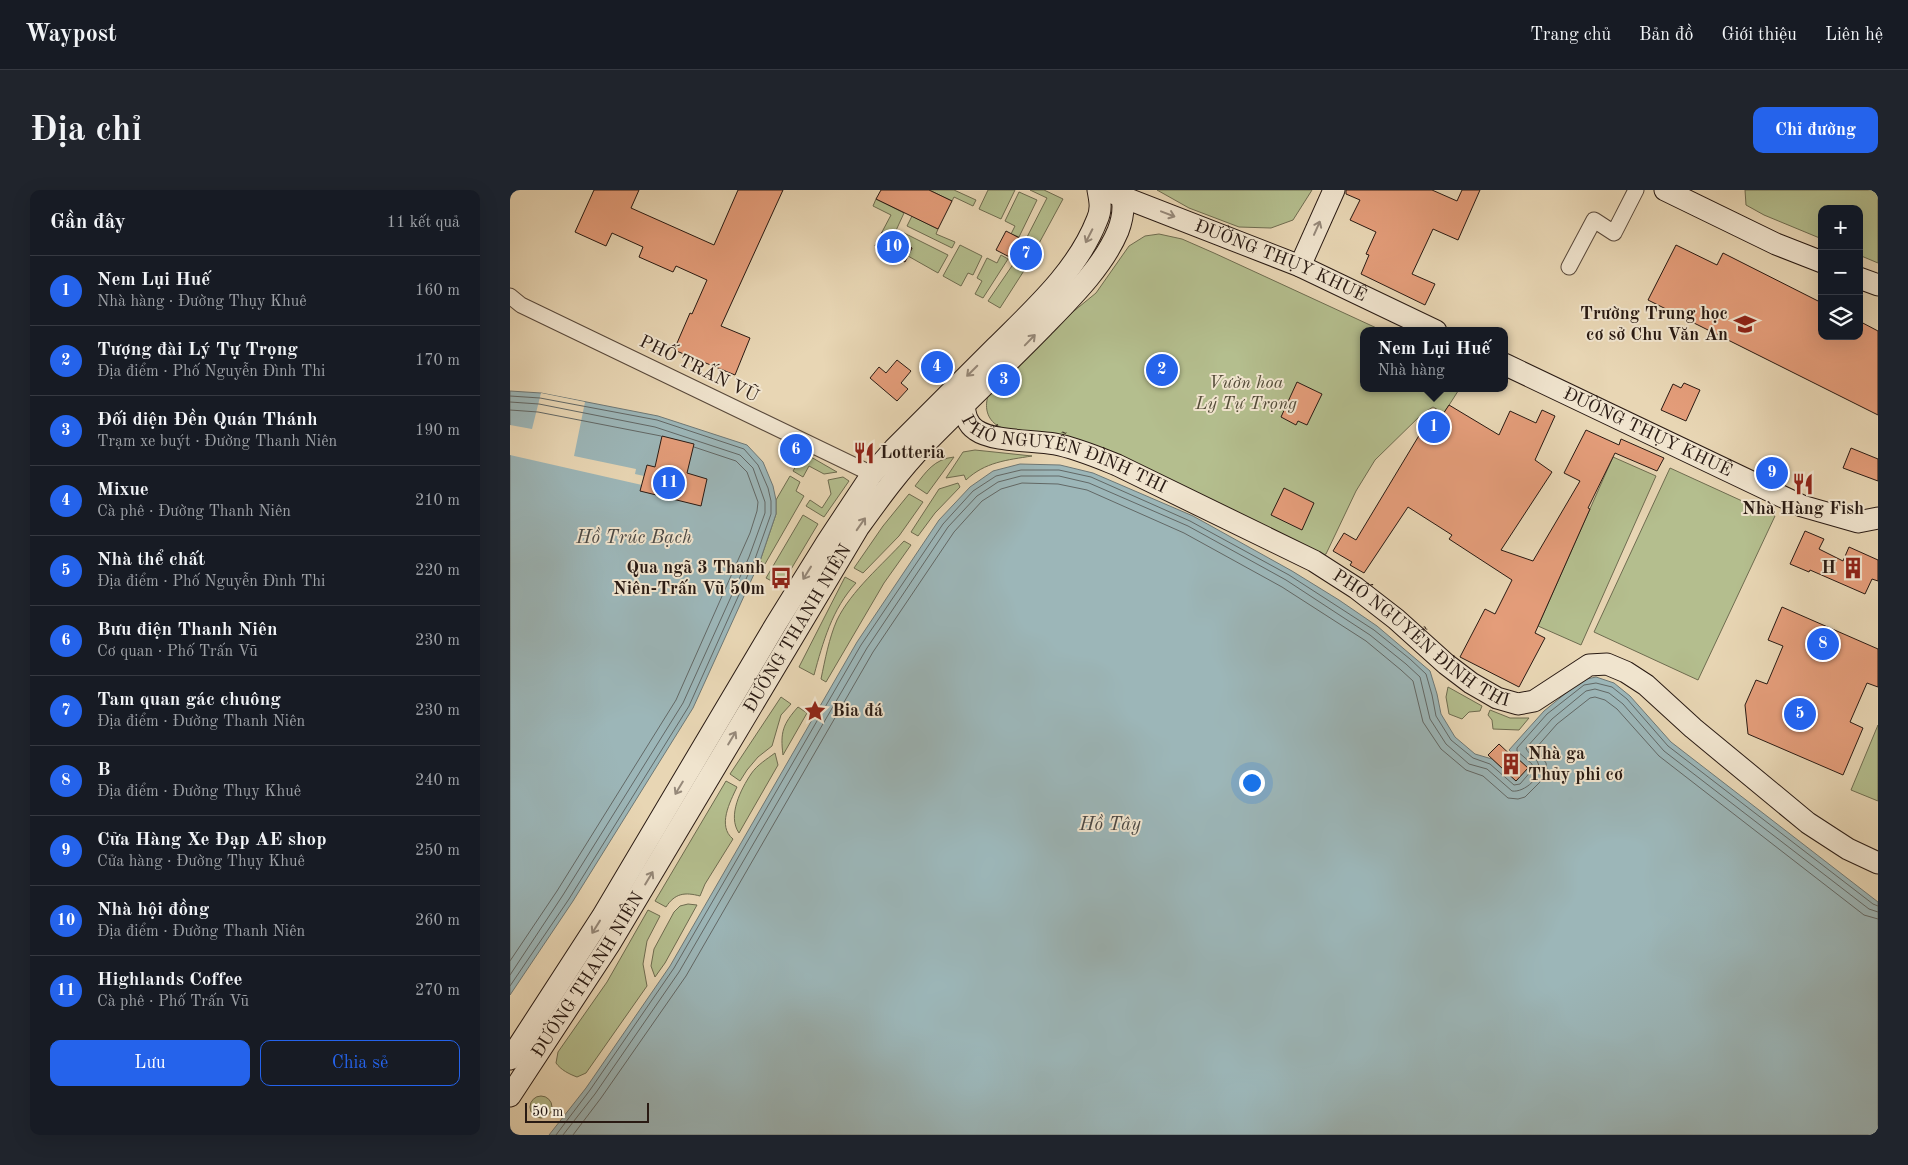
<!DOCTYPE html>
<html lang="vi">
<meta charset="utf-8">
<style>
body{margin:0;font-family:"Old Standard TT",serif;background:#20242c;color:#f1f3f6}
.controls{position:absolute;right:15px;top:15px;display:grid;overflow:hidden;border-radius:10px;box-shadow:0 5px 20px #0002}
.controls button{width:45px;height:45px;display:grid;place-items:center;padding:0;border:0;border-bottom:1px solid #363941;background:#171b24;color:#f1f3f6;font:25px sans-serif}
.scale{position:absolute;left:15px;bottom:12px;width:124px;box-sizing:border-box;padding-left:5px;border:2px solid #291a13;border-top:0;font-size:14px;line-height:18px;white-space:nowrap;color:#291a13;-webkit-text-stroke:4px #f0e4ce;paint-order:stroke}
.you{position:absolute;left:741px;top:592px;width:18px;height:18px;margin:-12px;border:4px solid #fff;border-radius:50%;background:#1a73e8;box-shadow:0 0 0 8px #1a73e833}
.badge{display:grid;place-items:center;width:32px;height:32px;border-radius:50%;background:#2563eb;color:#fff;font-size:16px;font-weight:700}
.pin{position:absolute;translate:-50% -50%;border:2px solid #fff;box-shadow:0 1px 5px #0006}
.popup{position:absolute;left:850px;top:137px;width:148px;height:65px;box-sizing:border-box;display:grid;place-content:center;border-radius:10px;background:#171b24;filter:drop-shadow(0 1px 4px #0005);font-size:16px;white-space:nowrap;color:#9ea1a6}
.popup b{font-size:19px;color:#f1f3f6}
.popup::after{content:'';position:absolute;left:50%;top:100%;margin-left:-10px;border:10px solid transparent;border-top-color:#171b24}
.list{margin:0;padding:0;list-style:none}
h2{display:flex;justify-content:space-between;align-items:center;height:65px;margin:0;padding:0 20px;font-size:21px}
h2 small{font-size:16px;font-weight:400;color:#9ea1a6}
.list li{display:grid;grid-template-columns:32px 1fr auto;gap:15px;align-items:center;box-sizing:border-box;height:70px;padding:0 20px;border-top:1px solid #363941}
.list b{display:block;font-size:19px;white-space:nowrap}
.list p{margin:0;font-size:16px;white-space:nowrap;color:#9ea1a6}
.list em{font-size:16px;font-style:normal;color:#9ea1a6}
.actions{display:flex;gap:10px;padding:15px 20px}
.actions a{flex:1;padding:11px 0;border:1px solid #2563eb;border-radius:10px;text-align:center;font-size:18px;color:#2563eb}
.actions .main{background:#2563eb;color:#fff}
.icon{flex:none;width:28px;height:28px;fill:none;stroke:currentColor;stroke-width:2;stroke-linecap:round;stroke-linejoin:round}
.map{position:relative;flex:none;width:1368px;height:945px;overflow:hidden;border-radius:10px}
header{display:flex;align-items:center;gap:30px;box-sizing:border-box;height:70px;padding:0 25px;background:#171b24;border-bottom:1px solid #363941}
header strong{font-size:24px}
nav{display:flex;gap:28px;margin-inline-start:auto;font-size:18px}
.intro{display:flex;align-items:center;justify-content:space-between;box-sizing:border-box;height:120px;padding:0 30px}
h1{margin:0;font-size:35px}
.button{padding:12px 22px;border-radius:10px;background:#2563eb;color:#fff;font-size:18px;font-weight:700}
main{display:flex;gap:30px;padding:0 30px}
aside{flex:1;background:#171b24;border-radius:10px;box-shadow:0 5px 20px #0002}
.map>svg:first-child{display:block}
</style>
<header>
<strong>Waypost</strong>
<nav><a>Trang chủ</a><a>Bản đồ</a><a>Giới thiệu</a><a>Liên hệ</a></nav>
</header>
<div class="intro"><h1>Địa chỉ</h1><a class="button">Chỉ đường</a></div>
<main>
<aside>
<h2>Gần đây<small>11 kết quả</small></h2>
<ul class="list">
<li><span class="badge">1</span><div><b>Nem Lụi Huế</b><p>Nhà hàng · Đường Thụy Khuê</p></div><em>160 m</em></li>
<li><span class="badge">2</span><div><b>Tượng đài Lý Tự Trọng</b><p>Địa điểm · Phố Nguyễn Đình Thi</p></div><em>170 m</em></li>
<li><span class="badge">3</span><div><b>Đối diện Đền Quán Thánh</b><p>Trạm xe buýt · Đường Thanh Niên</p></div><em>190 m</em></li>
<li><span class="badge">4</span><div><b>Mixue</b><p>Cà phê · Đường Thanh Niên</p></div><em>210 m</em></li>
<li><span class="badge">5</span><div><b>Nhà thể chất</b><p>Địa điểm · Phố Nguyễn Đình Thi</p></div><em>220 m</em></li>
<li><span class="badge">6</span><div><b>Bưu điện Thanh Niên</b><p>Cơ quan · Phố Trấn Vũ</p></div><em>230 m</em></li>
<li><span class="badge">7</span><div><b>Tam quan gác chuông</b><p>Địa điểm · Đường Thanh Niên</p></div><em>230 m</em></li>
<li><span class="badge">8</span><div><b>B</b><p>Địa điểm · Đường Thụy Khuê</p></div><em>240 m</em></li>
<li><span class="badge">9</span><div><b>Cửa Hàng Xe Đạp AE shop</b><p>Cửa hàng · Đường Thụy Khuê</p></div><em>250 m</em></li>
<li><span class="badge">10</span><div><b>Nhà hội đồng</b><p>Địa điểm · Đường Thanh Niên</p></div><em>260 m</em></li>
<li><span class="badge">11</span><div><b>Highlands Coffee</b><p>Cà phê · Phố Trấn Vũ</p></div><em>270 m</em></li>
</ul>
<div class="actions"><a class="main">Lưu</a><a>Chia sẻ</a></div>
</aside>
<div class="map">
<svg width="1368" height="945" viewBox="0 0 1368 945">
<rect width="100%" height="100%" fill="#e8d6b4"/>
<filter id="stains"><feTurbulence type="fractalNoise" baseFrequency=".004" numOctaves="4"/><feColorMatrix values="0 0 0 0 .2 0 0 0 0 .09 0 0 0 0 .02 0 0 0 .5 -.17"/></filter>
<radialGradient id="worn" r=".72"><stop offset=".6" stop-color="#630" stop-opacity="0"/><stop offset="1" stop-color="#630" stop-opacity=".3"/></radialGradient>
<path fill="#b4be8e" stroke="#6e6c50" d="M419,0H444L466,10L463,16L444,7L442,11Z
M478,0H505L491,29L469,19Z
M520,0H534L553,9L527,57L515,51L537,8Z
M647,0H802L783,30L761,38L729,37L679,18Z
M1235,0H1368V73L1349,65V19H1312V49L1254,25L1236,15Z
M509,2L527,10L509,47L501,44L505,36L495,31Z
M366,9L394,23L383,47L372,42L381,25L363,16Z
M402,26L428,39L426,44L445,52L442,58L397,36Z
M394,43L438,65L428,83L398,66L402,58L390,51Z
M649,44L672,49L704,63L873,141H854V198H950L934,223L923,217L913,223L865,270L846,301L816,364L813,365L490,237C478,231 474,219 478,206L564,121L586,103L619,56L635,46Z
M450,55L472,66L463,85L458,83L451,96L433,86Z
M491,65L498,69L473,108L465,104L472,91L467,88L477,68L487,73Z
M506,70L517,76L490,118L478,111Z
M465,260L522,266C497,270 475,272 456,290L454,285L436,288L453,262Z
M294,263L327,282L314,284L299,276L293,287L283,281Z
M444,267L417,304L405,296C416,282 424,269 444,267Z
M1103,267L1146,286L1071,455L1028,436Z
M1160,278L1265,326L1188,490L1084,442Z
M280,286L290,292L286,301L294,306L255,374L250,371L266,324V310Z
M333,287L339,291L314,327L296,316L300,310L312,318L321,304L318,290Z
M448,293L450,297L425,323L408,346L401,342L429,299Z
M399,304L413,312L389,346L353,383L344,378L373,336Z
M293,325L308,334L271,396L256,388Z
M394,351L401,355L374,393L316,492L311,489C315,470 319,448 327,430C341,401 373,374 394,351Z
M335,387L346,393C322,419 313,452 304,485L289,477Z
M938,497L972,516L970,521L959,522L952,529L939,524L936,507Z
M271,507L281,514L271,525L262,556L248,567L237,580L230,591L220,584Z
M288,517L297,523L273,565C270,542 273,534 288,517Z
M980,520L1000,528H1019L1009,540L983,539L982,530L978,525Z
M1368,535V611L1341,600Z
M265,563L268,575L229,643C217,626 231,599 241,584C247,575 257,569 265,563Z
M216,591L227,597C220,612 207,636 223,649L195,694L190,706C175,702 165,703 156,717L145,711Z
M178,714L187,715L155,773L145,787L141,776L144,759L164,722L170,716Z
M138,720L150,726L137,751L133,774L137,796L76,883L67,887C59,884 51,880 46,873L48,862L97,792Z
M20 917a11 11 0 1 1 22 0a11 11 0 1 1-22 0Z"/>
<path fill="#9cb6b8" stroke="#6e7876" d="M0,201L31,203L148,226L237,255L253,272L263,296L266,310V324L250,371L183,518L63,711L0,805Z
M510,274L550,275L583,283L683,326L782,381L829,410L867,436L920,481L927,504L931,524L945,547L965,564L982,569L1006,591L1018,578L999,560L1034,521L1072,490L1086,487L1104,493L1120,506L1161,552L1368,712V945H39L76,898L160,776L347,452L429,330L460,297L483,281Z"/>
<path fill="#e8d6b4" d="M31,203L75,212L64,266L126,279L125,284L134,286L132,295L0,265V235L22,239Z"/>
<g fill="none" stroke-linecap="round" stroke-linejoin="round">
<path stroke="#626866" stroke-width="1" d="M0,206L30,208L147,230L234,259L248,275L258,298L261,311V324L245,369L179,516L59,709L0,796
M0,212L29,214L145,237L230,265L243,278L255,312V323L239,367L173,513L53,705L0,785
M0,220L28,222L151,246
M0,771L47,701L166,510L240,343L247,321L248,312L237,282L226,271L184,257
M46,945L80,900L164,778L351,455L433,334L463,301L486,286L511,280H549L581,287L680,331L779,385L864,440L900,469L916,484L922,505L926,526L941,550L963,568L980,574L1004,595L1010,594L1023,579L1022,574L1007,561V558L1037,524L1074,495L1086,493L1102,497L1117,509L1158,556L1363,714L1368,716
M53,945L85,904L169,782L357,458L438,337L467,306L488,292L511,286H549L579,293L678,336L776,390L860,445L896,474L910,487L920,529L936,554L959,574L977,579L1002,601C1014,603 1034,586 1028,573C1026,567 1018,564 1016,558L1042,529L1076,501L1085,499L1099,503L1113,514L1154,561L1359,719L1368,722
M63,945L91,908L176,786L363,462L444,342L472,311L491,299L512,293L548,294L577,300L674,343L772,397L856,451L891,480L903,491L913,532L931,559L956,580L973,586L998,608L1008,609L1015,607L1034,588L1037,580L1036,573L1026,558L1047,534L1080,508L1085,507L1095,510L1107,519L1149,566L1354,725L1368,729"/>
</g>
<path fill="#e49d7a" stroke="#291a13" d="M84,0H129L121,18L204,55L228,0H273L211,136L240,148L225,185L164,160L180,123L182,124L197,90L166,76L163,82L129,67L133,57L102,43L96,56L65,42Z
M371,0H419L442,11L428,39L366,9Z
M836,0H922L947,11L952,0H970L948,50L923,39L902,84L925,94L915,115L851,84L859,65L856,64L866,42L840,30L850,10L836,4Z
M496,41L527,57L517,76L486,60Z
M372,42L402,58L395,72L365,56Z
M1166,55L1207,75L1213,63L1312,113V146H1349V131L1368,141V225L1138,110Z
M387,170L401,181L391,193L398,199L387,211L360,188L369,177L376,183Z
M787,192L812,204L797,235L788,231L786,235L771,227Z
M1174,193L1190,200L1176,231L1151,220L1163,194L1171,198Z
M939,215L989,245L1000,221L1026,233L1032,220L1045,226L1025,270L1042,282L991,360L1023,371L1070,291L1054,283L1076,240L1109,255L1111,249L1154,268L1147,281L1105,263L1078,318L1080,319L1025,443L1035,448L1009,497L950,467L975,419L985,424L1002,390L939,349L942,345L898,317L854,383L840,375L842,372L823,361L834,343L846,350L925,219L933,224Z
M152,246L184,254L177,283L197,289L191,316L130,301L137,275L145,277Z
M1341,258L1368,269V291L1333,278Z
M774,298L804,313L792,340L761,325Z
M1295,341L1314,349L1309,359L1333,371L1339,357L1368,370V391L1362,389L1355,404L1300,380L1299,382L1280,374Z
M1272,417L1368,459V497L1357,493L1340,532L1353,538L1333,585L1238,544L1235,515L1246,490L1257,494L1273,456L1258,450Z
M989,554L1006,570L1007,568L1018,578L1006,591L978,565Z"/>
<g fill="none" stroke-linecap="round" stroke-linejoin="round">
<g stroke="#59493b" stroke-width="17">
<path id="street" d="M1059,77L1084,30L1104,43L1126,0
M0,106L11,115L362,284"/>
</g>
<g stroke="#291a13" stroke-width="23">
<g id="secondary">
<path d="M1155,0L1266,54L1312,72"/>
<path id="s1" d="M600,2L790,76L926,141"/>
<path d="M790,76L824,0"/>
<path d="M1349,88L1368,95"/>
<path id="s2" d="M994,174L1292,316L1348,332L1368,328"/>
<path id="s3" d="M454,214C455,225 457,234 466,240C483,252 523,250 545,254C566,258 587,267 607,275L804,371L846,398L886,429L936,474L961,493L987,508L1008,514L1024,511L1079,475L1097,474L1116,482L1136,495L1183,538L1298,633L1338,659L1368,673"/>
<path d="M0,869L92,727L266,434L317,352L362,284L384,259C418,225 452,191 486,157C524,119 567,81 587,30C592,19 590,11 588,0"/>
<path id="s4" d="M0,906L99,755L348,338C369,309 389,281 414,255C453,215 494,177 533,137C560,109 593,77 608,41C613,28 615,13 610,0"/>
</g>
</g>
<use href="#street" stroke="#f0e4ce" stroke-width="15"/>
<use href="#secondary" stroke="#f0e4ce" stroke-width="21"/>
</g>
<defs><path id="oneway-shaft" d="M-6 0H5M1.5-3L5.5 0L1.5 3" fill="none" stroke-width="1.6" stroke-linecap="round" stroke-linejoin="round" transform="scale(1.25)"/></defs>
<g stroke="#96897a">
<use href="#oneway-shaft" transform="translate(658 24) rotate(21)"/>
<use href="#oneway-shaft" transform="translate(807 38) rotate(-66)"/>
<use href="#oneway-shaft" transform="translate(579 46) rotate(117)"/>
<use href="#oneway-shaft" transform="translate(520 150) rotate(-46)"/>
<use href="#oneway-shaft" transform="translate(462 181) rotate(135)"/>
<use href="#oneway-shaft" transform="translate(351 334) rotate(-55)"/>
<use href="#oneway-shaft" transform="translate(297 383) rotate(122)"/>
<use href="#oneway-shaft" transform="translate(222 548) rotate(-59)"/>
<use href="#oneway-shaft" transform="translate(169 598) rotate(121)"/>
<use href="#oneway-shaft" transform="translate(139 688) rotate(-59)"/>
<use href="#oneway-shaft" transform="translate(86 737) rotate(122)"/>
</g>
<defs>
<g id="school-bare" transform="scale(1.725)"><path d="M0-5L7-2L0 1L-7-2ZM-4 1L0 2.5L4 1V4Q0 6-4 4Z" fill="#8f2418" stroke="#f0e4ce" stroke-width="2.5" paint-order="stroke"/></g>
<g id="restaurant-bare" transform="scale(1.725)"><path d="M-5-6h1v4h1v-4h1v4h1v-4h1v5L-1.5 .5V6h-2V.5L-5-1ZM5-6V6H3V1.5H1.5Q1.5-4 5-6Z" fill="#8f2418" stroke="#f0e4ce" stroke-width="2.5" paint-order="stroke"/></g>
<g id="building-bare" transform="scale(1.725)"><path d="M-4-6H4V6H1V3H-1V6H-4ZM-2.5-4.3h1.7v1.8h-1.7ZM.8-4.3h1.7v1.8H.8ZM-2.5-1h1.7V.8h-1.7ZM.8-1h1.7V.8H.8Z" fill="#8f2418" stroke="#f0e4ce" stroke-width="2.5" paint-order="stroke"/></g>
<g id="bus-bare" transform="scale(1.725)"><path d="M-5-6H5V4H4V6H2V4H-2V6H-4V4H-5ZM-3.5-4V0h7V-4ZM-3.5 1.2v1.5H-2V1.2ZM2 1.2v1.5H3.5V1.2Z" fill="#8f2418" stroke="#f0e4ce" stroke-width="2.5" paint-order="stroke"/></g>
<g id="sight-bare" transform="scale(1.725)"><path d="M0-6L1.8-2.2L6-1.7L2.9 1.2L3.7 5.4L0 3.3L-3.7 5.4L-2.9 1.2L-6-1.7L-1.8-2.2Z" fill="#8f2418" stroke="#f0e4ce" stroke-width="2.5" paint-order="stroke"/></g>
</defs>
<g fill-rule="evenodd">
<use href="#school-bare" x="1235" y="134"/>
<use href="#restaurant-bare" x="354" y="263"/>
<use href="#restaurant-bare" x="1293" y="294"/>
<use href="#building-bare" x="1343" y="378"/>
<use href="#bus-bare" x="271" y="388"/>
<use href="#sight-bare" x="305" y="521"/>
<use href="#building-bare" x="1001" y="574"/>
</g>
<g text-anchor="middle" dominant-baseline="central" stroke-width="4" stroke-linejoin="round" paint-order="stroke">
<g font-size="18" fill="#291a13" stroke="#f0e4ce">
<text stroke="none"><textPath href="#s1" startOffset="184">ĐƯỜNG THỤY KHUÊ</textPath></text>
<text transform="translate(189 179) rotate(26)">PHỐ TRẤN VŨ</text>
<text stroke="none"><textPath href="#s2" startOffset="159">ĐƯỜNG THỤY KHUÊ</textPath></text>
<text stroke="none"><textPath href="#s3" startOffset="121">PHỐ NGUYỄN ĐÌNH THI</textPath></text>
<text stroke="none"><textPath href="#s4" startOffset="549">ĐƯỜNG THANH NIÊN</textPath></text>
<text stroke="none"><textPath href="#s3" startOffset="528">PHỐ NGUYỄN ĐÌNH THI</textPath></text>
<text stroke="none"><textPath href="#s4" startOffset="144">ĐƯỜNG THANH NIÊN</textPath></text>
</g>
<g font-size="18" font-weight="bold" fill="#291a13" stroke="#f0e4ce" text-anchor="end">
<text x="1218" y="124">Trường Trung học<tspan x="1218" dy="21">cơ sở Chu Văn An</tspan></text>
<text x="370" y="263" text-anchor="start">Lotteria</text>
<text x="1293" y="319" text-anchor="middle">Nhà Hàng Fish</text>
<text x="255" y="378">Qua ngã 3 Thanh<tspan x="255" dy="21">Niên-Trấn Vũ 50m</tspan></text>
<text x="1326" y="378">H</text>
<text x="322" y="521" text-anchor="start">Bia đá</text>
<text x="1018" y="564" text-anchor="start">Nhà ga<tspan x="1018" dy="21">Thủy phi cơ</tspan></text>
</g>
<g font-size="18" font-style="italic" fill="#534b38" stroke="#f0e4ce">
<text x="736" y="193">Vườn hoa<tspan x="736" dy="21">Lý Tự Trọng</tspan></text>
</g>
<g font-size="19" font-style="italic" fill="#4c4945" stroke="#f0e4ce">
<text x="124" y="348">Hồ Trúc Bạch</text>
<text x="600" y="635">Hồ Tây</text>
</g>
</g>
<rect width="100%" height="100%" filter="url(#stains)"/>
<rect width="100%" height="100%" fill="url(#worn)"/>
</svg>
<div class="controls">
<button>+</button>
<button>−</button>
<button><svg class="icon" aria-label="layers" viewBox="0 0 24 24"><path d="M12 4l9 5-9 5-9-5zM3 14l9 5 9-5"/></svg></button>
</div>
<div class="scale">50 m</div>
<div class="you"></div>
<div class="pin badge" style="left:924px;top:237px">1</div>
<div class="popup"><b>Nem Lụi Huế</b>Nhà hàng</div>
<div class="pin badge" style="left:652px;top:180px">2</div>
<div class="pin badge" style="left:494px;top:190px">3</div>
<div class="pin badge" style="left:427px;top:177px">4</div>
<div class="pin badge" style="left:1290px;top:524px">5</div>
<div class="pin badge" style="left:286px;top:260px">6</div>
<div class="pin badge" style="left:516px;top:64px">7</div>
<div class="pin badge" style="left:1313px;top:454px">8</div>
<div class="pin badge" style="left:1262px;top:283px">9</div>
<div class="pin badge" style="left:383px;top:57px">10</div>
<div class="pin badge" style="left:159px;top:293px">11</div>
</div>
</main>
